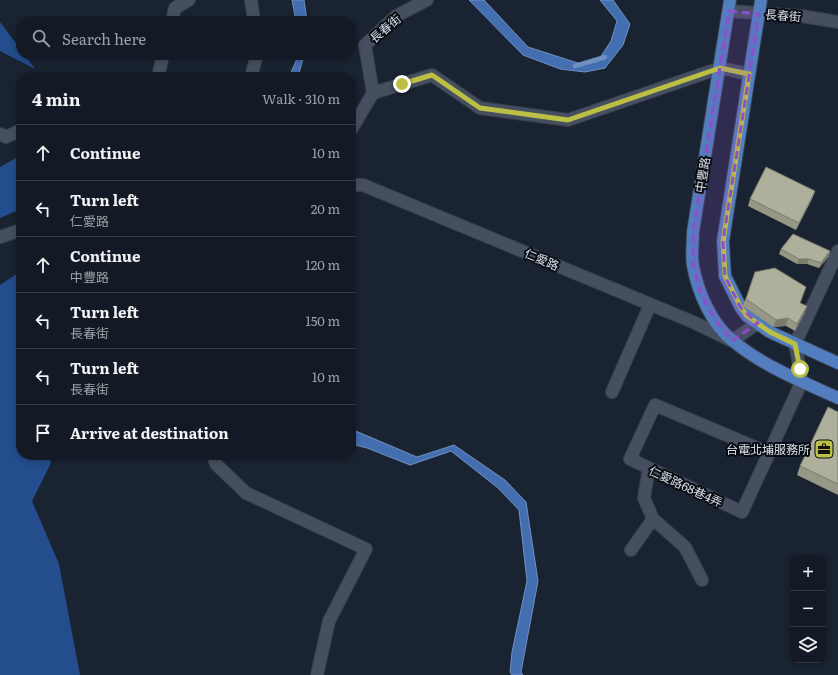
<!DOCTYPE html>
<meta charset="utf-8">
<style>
body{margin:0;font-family:Literata,"Noto Sans TC",serif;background:#1d232d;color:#f1f3f6}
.controls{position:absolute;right:12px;bottom:12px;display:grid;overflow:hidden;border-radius:8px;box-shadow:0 2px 6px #0003}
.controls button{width:36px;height:36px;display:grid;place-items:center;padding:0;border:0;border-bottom:1px solid #333842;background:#141a25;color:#f1f3f6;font:20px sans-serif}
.stop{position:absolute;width:12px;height:12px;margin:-9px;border:3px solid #bbc045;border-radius:50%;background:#fff}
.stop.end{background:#bbc045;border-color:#fff;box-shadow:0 1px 4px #0008}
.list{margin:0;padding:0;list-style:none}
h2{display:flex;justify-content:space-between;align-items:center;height:52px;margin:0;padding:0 16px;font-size:17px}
h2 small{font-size:13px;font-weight:400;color:#9da1a7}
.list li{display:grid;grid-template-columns:26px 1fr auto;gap:12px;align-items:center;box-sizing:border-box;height:56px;padding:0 16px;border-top:1px solid #333842}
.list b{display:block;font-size:15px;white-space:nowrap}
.list p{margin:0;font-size:13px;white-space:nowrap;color:#9da1a7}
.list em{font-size:13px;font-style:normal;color:#9da1a7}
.icon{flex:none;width:22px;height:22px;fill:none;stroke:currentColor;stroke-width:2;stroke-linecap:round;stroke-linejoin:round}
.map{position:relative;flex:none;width:838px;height:675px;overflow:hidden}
.search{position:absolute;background:#141a25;box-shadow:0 2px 6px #0003;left:16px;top:16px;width:340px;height:44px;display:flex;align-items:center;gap:10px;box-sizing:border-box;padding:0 14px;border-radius:16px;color:#9da1a7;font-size:15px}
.panel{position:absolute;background:#141a25;box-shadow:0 2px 6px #0003;left:16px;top:72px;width:340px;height:388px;border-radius:16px}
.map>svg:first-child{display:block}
</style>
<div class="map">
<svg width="838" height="675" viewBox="0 0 838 675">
<rect width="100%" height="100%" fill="#1a2331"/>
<path fill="#234d8c" d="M0,22L21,50V55H25L35,69L0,51Z
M21,155V209L0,218V167Z
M21,271V455H48L51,463L32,501L59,564L80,675H0V285Z"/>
<path fill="#436eb0" stroke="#7090c1" d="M292,0H304L307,21H296Z
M469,0H484L528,47L581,64L597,62L611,41L617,21L600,0H613L630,24L623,45L605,68L585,72L560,69L523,55Z
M297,55H304L298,77H289L296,61Z
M351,429L417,457L454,445L505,480L526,502L538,581L521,672L523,675H512L510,672L512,652L527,581L519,510L498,488L451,451L410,465L367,448L351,444Z"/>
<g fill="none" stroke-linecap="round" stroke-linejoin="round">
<path stroke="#7090c1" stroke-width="4.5" d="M575,66L605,57"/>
<g stroke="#383f4b" stroke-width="14">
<path id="minor" d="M251,0L254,21
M729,11L802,16L838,22
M172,21L175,8L189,0
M158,77L163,55
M251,77L257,55
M373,93L365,45L396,16L427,0
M351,130L373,93L432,75L480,108L568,120L720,68L749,74
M0,134L6,137L21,130
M351,185H363L693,322L732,341L758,323
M0,237L21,230
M612,392L650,305
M769,453L655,405L630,459L742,512L802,381L795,344L838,251
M213,455L216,464L246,493L366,549L329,621L317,675
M649,468L644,498L653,519L685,547L702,580
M631,550L653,519"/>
</g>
<g stroke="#383f4b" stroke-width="14">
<path id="major" d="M730,0L693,232C693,243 691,256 693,266C698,292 711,324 733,341C763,366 803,382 838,398
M761,0L723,241L725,276L741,308L747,316L770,332L838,363"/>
</g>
<use href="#minor" stroke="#454f5f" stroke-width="12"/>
<use href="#major" stroke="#527dbe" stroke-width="12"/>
</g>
<path fill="#969785" d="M815,191L812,199L796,230L748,206L750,199Z
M781,249L830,251L829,256L819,268L807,264H797L779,254Z
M755,272L800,303L807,306L804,314L795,331L786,326L773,327L743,306Z
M838,412V495L797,475L800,466Z"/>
<path fill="#7a7b6c" d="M815,191L812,199L796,230L799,223Z
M830,251L829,256L819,268L821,263Z
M799,259H809L807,264H797Z
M807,306L804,314L795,331L797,324Z
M788,318L786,326L773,327L776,320Z"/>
<path fill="#aeb09b" stroke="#7a7b6c" d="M766,167L815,191L799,223L750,199Z
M793,234L830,251L821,263L809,259H799L781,249Z
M775,268L806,287L800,303L807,306L797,324L788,318L776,320L746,299L755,272Z
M828,407L838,412V484L800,466Z"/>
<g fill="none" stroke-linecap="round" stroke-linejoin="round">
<path stroke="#bbc045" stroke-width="5" d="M402,84L432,75L480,108L568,120L720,68L749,74L723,241L725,276L741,308L747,316L770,332L795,344L800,369"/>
</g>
<path fill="#8e50c8" fill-opacity="0.2" stroke="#8e50c8" stroke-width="3" stroke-dasharray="8 5" stroke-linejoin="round" d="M729,11L759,14L723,241L725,276L741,308L758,323L732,341L715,320L701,295L693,265V232Z"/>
<defs>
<g id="office-square" transform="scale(1)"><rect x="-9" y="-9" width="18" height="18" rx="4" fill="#bbc045" stroke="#080c13"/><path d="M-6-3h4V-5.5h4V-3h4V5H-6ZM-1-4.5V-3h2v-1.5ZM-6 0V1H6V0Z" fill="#111"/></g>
</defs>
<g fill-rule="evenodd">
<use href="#office-square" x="824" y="449"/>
</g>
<g text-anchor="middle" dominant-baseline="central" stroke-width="4" stroke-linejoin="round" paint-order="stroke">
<g font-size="12" fill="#dae0ea" stroke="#080c13">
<text transform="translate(783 15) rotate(4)">長春街</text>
<text transform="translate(385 28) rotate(-40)">長春街</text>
<text transform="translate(702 175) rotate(-81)">中豐路</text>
<text transform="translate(542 259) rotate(23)">仁愛路</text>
<text transform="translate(686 486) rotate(25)">仁愛路68巷4弄</text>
</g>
<g font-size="12" fill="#dae0ea" stroke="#080c13" text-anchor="end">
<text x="810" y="449">台電北埔服務所</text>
</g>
</g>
</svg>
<div class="controls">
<button>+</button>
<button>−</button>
<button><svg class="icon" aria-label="layers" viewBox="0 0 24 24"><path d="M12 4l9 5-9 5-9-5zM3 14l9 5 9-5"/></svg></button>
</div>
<div class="stop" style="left:800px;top:369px"></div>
<div class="stop end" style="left:402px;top:84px"></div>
<div class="search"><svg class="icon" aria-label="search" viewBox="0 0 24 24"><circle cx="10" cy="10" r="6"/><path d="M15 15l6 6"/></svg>Search here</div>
<section class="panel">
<h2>4 min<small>Walk · 310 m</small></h2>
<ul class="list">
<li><svg class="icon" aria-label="ahead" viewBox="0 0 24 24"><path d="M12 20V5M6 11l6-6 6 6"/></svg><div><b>Continue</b></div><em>10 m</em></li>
<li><svg class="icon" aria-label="left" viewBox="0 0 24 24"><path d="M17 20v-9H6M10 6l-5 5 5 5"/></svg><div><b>Turn left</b><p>仁愛路</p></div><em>20 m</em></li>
<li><svg class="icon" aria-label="ahead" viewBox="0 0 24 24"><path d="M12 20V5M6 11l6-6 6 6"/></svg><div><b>Continue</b><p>中豐路</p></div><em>120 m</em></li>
<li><svg class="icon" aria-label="left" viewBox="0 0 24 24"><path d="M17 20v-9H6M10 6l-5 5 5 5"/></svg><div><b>Turn left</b><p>長春街</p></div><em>150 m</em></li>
<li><svg class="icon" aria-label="left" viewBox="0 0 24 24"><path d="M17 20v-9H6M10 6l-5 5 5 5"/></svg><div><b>Turn left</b><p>長春街</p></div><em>10 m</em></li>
<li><svg class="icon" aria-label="arrive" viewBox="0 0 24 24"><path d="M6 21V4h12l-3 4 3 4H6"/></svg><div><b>Arrive at destination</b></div></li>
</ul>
</section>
</div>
